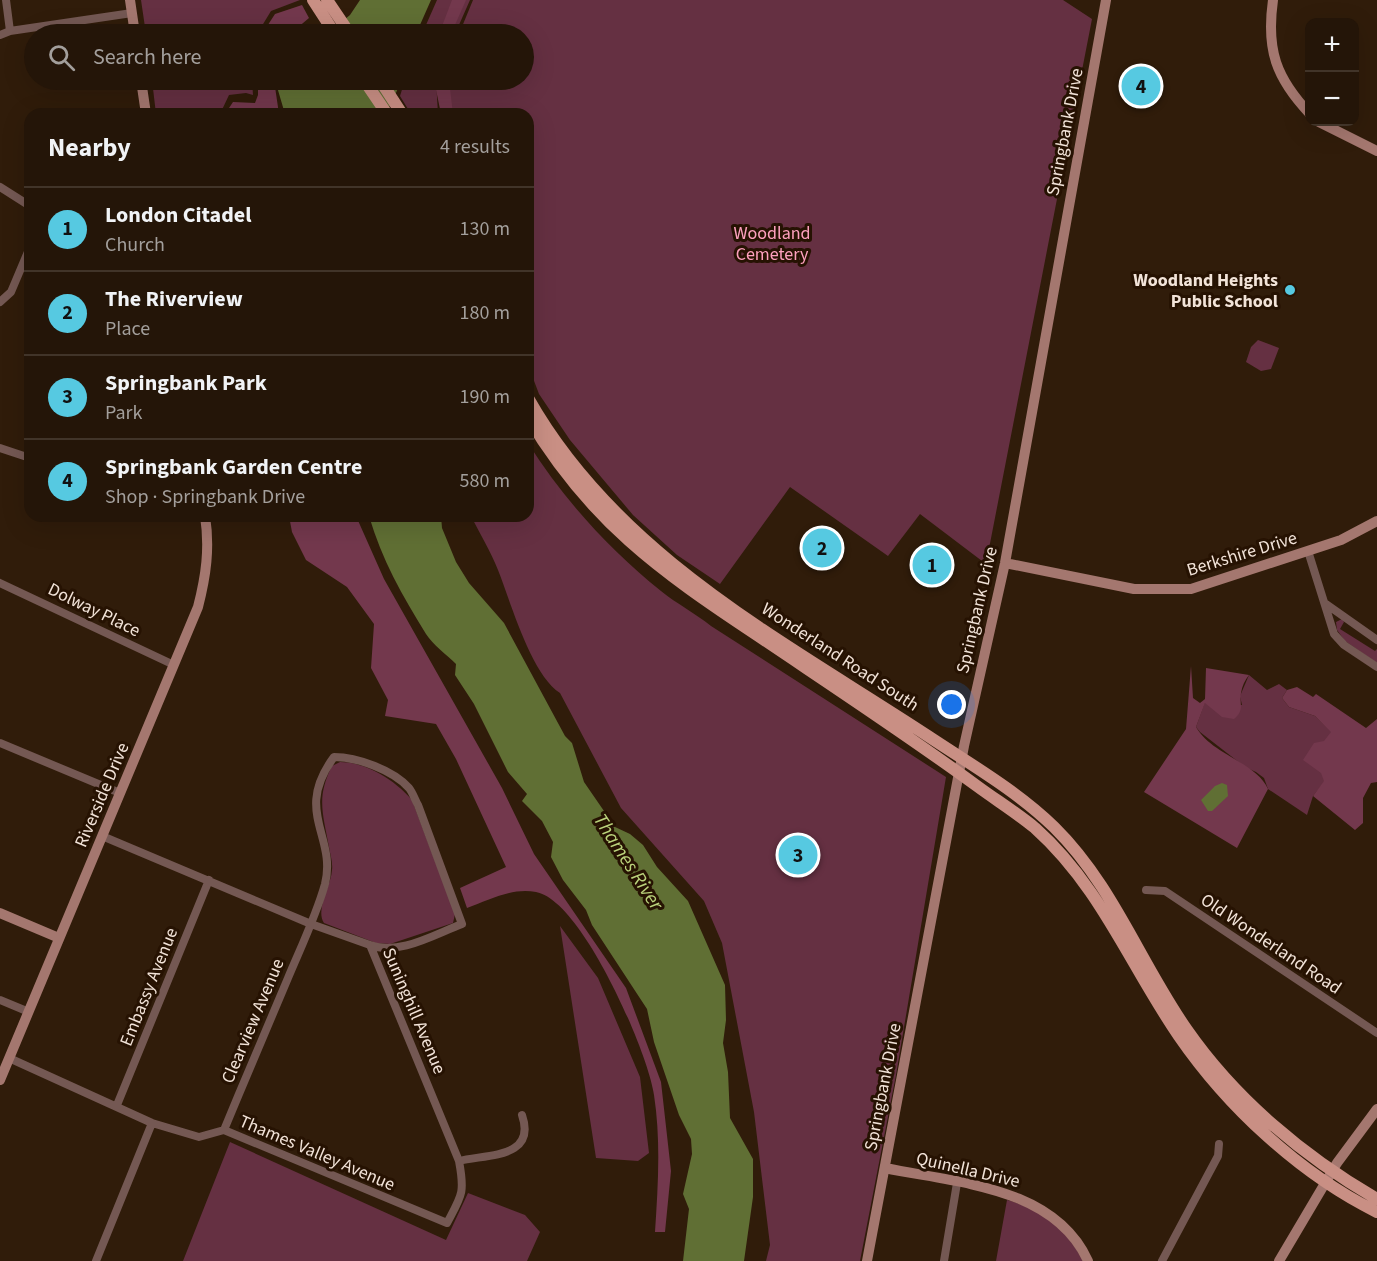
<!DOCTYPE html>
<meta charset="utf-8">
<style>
body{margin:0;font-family:"Source Sans 3",sans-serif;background:#2c1e12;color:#f1f3f6}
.controls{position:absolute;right:18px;top:18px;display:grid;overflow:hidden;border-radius:12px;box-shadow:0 6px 24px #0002}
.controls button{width:54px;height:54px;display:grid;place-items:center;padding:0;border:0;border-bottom:2px solid #413429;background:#241508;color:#f1f3f6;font:30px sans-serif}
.you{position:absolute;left:952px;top:705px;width:21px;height:21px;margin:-15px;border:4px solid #fff;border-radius:50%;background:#1a73e8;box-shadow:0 0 0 9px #1a73e833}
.badge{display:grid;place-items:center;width:39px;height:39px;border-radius:50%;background:#56c9e1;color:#111;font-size:20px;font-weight:700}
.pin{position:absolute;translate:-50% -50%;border:3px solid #fff;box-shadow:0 2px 6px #0006}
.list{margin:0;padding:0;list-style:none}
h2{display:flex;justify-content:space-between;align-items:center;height:78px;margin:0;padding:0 24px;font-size:26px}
h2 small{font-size:20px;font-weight:400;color:#a39f9c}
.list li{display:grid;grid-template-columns:39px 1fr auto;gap:18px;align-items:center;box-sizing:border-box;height:84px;padding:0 24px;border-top:2px solid #413429}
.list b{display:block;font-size:22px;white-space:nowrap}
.list p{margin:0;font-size:20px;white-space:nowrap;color:#a39f9c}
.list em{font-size:20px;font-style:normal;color:#a39f9c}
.icon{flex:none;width:33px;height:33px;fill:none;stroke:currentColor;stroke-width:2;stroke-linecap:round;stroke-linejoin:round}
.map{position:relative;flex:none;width:1377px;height:1261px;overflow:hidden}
.search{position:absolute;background:#241508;box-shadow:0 6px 24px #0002;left:24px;top:24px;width:510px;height:66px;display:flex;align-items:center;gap:15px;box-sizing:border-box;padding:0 21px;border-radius:33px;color:#a39f9c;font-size:22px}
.panel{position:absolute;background:#241508;box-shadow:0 6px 24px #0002;left:24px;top:108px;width:510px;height:414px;border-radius:18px}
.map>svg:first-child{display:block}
</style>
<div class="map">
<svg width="1377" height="1261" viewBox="0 0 1377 1261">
<rect width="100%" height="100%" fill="#301c0a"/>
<path fill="#653042" d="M141,0H300L271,11L257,34H146Z
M437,0H470L455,34H422Z
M473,0H1063L1092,19L986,564L920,514L888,556L790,487L720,584L677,555L633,515L570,440L539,394L528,365V114H442L440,80H524V34H459Z
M152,80H252L253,95L246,93L229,95L220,114H156Z
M405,80H436L438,114H411L400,96Z
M1258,340L1279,348L1271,369L1261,371L1246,362L1251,347Z
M528,443C563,499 610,550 661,591C677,604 695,613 711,626L946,777L896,1075L860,1261H766L770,1245L754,1112L722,943L704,901L621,808L560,693C531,674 511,603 498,570C491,552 480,534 471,516H528Z
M1342,619L1344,622L1340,629L1375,651L1377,649V663L1345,641L1337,630L1336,622Z
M1249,675L1267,690L1279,684L1287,690L1282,698L1289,707L1315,716L1332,732C1322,744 1318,766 1325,781L1313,796L1307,815L1268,789L1264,778L1256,772L1245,767L1200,732L1196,727L1205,702L1242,705L1240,696Z
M340,762C366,762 395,780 412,800L455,914L453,923L390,944L376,943L324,923C315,909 331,886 332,870C333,862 330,854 329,847C323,813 316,798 332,766Z
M560,926L598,978L640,1077L649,1153L638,1161L596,1158Z
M230,1142L446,1240L468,1193L525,1215L540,1232L527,1261H183Z
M1007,1200C1041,1209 1067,1229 1083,1261H996Z"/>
<path fill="#73384d" d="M452,0H466L451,34H439Z
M302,5L309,18L290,34H262L275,14Z
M258,80H274L279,114H225L233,102L255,103L258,95Z
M434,80H449L453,114H441Z
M289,516H356L384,579L502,788L534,854L626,988L661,1082L671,1171L665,1232H655C658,1186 661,1141 654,1095C648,1052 582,900 536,892C513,887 489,900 467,908L460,888L506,867L456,759L436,724L385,716L388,700L371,668L374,624L347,587L306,560L292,532Z
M1191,666L1193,698L1200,703L1205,699L1206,668L1249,675C1245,680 1242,686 1241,693C1239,704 1245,710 1234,719L1222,717L1205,703L1196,727C1212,755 1256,762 1268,789L1237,848L1144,792L1186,729Z
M1297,687L1313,697L1316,694L1366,728L1377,719V782L1371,783L1363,798V823L1355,830L1313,796L1324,781L1321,773L1303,760L1314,743L1324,741L1331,732L1315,716L1289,707L1282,698L1287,690Z"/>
<path fill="#606f34" d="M360,0H431L416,34H327L350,15Z
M275,80H402L386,114H285Z
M369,516H441L442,528L456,562L469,583L504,623L565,736L572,743L584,782L615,827L630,834L643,845L657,867L688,901L725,985L726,1020L723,1043L728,1072L730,1118L753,1159V1197L744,1261H683L689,1209L683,1194L692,1154L691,1139L679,1115L654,1042L647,1009L592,925L586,910L563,880L551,857L553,842L542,821L522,801L527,794L508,772L474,704L455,675L456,664C447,655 433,645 426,634C402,595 382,560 369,516Z
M1222,783L1227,785L1228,796L1212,811H1208L1201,800L1215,786Z"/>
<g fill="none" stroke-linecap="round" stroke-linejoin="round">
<path stroke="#745853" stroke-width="8" d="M6,0L10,31
M0,35L10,31L132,13
M0,187L30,206
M0,302L11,292L30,247
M0,448L30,458
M1308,551L1334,634L1344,645L1377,667
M0,583L174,665
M1326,604L1377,640
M0,743L120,793
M1146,890L1165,891L1377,1033
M0,1000L29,1012
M9,1058L152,1123L199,1137L224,1130L447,1223C462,1195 465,1193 459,1161L370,945L311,924L102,836
M117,1105L209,880
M224,1130C245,1079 267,1028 288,978C301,947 316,916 325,884C337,836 293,812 334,757C357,757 393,770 409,788C413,793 415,800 418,805L462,924C435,934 399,956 370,945
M459,1161C486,1154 537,1159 522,1115
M96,1261L152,1123
M944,1261L957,1183
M1162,1261L1218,1156L1219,1144"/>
<path stroke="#a4776f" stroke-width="10" d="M130,0L135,34
M1273,0C1266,50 1276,78 1310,114
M141,80L146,114
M1319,122L1377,151
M1005,563L1134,589H1191L1341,540L1377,521
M0,913L59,938
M0,1080L198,607C206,576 210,548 205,516
M885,1168C956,1183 1054,1186 1088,1261
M867,1261L964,746L1005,563L1106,0
M1279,1261L1337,1163L1377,1109"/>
<path stroke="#c98f84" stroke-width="12" d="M313,0L335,34
M327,0L350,34
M364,80L387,114
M380,80L402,114
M528,398C617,556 782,640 928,736C970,764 1017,791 1054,827C1113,885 1140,963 1187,1030C1235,1099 1304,1157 1377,1199
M528,417C590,521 659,570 757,635C831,685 906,734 977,786C996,800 1017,813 1035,828C1101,887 1130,965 1179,1036C1228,1107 1300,1174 1377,1212"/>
</g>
<circle fill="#56c9e1" stroke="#261202" stroke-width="2" cx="1290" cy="290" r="6"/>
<g text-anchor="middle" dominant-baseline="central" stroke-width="6" stroke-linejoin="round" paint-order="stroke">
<g font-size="18" fill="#f2e3d8" stroke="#261202">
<text transform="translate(1065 132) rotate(-79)">Springbank Drive</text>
<text transform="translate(1242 554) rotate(-17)">Berkshire Drive</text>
<text transform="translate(94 610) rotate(26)">Dolway Place</text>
<text transform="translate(977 610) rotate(-77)">Springbank Drive</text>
<text transform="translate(840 657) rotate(33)">Wonderland Road South</text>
<text transform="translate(102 795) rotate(-67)">Riverside Drive</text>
<text transform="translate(1271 944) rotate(34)">Old Wonderland Road</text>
<text transform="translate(149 987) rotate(-68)">Embassy Avenue</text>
<text transform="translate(414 1011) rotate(67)">Suninghill Avenue</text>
<text transform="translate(253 1021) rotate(-67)">Clearview Avenue</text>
<text transform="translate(883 1087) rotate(-79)">Springbank Drive</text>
<text transform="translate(317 1153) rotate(23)">Thames Valley Avenue</text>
<text transform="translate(968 1170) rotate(13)">Quinella Drive</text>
</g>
<g font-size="18" fill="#fea0be" stroke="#261202">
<text x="772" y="233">Woodland<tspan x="772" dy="21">Cemetery</tspan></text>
</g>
<g font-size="18" font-weight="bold" fill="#f2e3d8" stroke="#261202" text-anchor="end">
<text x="1278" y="280">Woodland Heights<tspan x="1278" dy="21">Public School</tspan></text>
</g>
<g font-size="20" font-style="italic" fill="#bad27b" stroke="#261202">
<text transform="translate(628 862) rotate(57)">Thames River</text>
</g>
</g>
</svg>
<div class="controls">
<button>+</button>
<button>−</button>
</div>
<div class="you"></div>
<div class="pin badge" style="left:932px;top:565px">1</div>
<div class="pin badge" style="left:822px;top:548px">2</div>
<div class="pin badge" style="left:798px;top:855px">3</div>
<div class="pin badge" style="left:1141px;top:86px">4</div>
<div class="search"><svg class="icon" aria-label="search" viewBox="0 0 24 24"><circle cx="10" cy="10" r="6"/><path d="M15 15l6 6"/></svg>Search here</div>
<section class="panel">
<h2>Nearby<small>4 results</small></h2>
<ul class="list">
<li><span class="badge">1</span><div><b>London Citadel</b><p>Church</p></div><em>130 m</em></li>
<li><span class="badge">2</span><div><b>The Riverview</b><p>Place</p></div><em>180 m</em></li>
<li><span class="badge">3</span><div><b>Springbank Park</b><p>Park</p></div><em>190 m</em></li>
<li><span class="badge">4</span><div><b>Springbank Garden Centre</b><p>Shop · Springbank Drive</p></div><em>580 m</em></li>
</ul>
</section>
</div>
